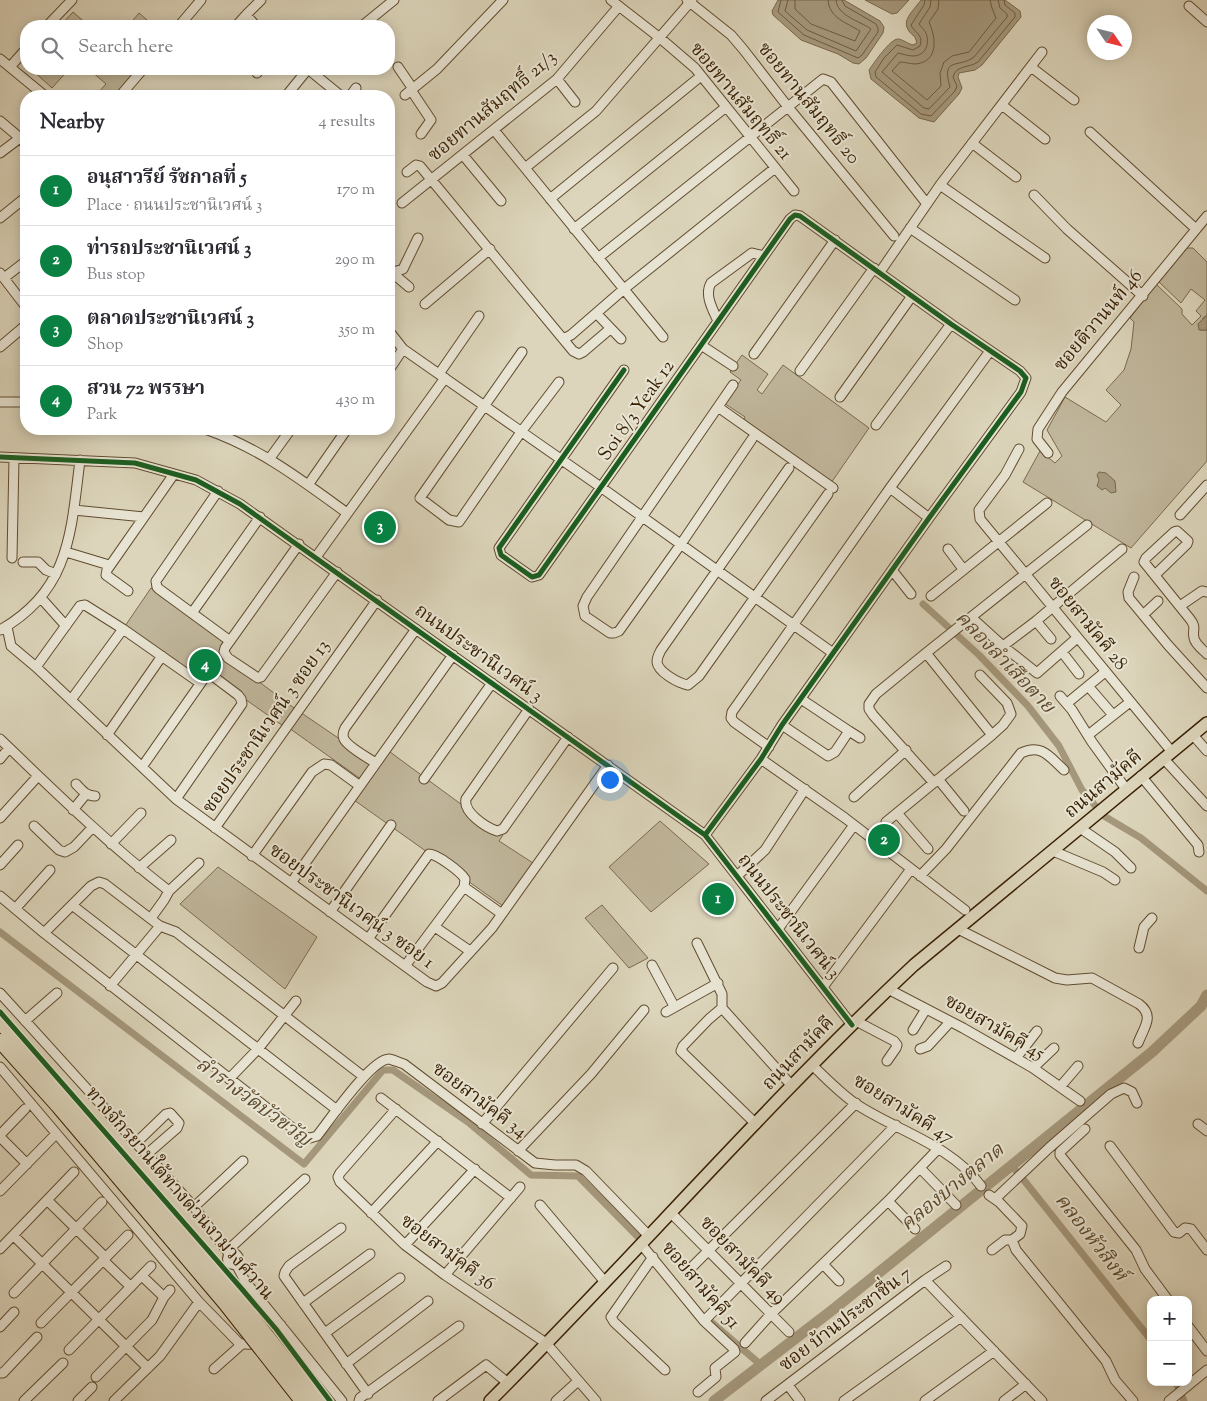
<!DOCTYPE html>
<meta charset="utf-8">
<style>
body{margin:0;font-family:"Sorts Mill Goudy","Noto Serif Thai",serif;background:#f2f2f3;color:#2b2b33}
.controls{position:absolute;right:15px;bottom:15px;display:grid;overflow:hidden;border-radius:10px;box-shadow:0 2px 12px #0003}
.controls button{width:45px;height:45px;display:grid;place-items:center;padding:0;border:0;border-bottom:1px solid #e1e1e2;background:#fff;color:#2b2b33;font:25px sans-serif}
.compass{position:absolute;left:1087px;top:15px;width:45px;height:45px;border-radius:50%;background:#fff;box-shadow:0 2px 12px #0003;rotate:125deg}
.you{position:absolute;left:609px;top:779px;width:18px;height:18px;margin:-12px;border:4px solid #fff;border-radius:50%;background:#1a73e8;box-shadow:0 0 0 8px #1a73e833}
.badge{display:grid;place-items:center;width:32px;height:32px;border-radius:50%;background:#0b8043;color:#fff;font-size:16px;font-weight:700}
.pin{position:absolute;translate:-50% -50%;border:2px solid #fff;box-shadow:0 1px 5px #0006}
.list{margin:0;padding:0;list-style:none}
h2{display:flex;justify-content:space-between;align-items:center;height:65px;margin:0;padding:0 20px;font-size:21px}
h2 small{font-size:16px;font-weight:400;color:#7c7c81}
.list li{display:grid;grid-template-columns:32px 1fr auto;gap:15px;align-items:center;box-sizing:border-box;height:70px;padding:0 20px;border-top:1px solid #e1e1e2}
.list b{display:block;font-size:19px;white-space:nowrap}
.list p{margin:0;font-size:16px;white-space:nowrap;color:#7c7c81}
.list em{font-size:16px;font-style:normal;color:#7c7c81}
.icon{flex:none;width:28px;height:28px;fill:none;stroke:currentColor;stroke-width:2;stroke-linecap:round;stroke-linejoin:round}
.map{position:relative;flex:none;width:1207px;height:1401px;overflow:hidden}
.search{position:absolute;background:#fff;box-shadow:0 2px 12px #0003;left:20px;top:20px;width:375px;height:55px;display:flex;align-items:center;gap:12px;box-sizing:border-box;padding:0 18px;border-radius:20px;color:#7c7c81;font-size:19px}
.panel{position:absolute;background:#fff;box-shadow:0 2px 12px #0003;left:20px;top:90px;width:375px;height:345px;border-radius:20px}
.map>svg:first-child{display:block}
</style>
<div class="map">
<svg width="1207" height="1401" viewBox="0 0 1207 1401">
<rect width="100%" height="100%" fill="#dcd5bb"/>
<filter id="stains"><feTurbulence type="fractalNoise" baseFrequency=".004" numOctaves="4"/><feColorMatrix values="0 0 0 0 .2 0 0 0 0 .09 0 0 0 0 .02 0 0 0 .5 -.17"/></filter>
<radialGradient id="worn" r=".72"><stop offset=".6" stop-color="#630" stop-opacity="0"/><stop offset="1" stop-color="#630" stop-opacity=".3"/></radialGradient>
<path fill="#c0b69b" stroke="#7c6a4e" d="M73,12L89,26H60Z
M139,13L154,26H128Z
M31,69H69L52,88Z
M93,69H138L114,96H95L106,84L91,71Z
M1187,248H1193L1207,262V315L1203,318L1200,330H1207V461L1131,548L1023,482L1040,451L1055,463L1062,456L1047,430L1065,397L1106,422L1121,405L1106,390L1124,370L1131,349L1134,322L1130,318L1156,284L1182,309V314L1192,325L1201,316L1196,311L1205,300L1191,289L1181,303L1159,282Z
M742,355L768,374L757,390L762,394L783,365L869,428L831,483L743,421L745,417L724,403L741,380L730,372Z
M151,588L229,643L222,654L298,711L286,728L208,673L200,685L123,629Z
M300,712L378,765L390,752L503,835L499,841L533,863L503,906L354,800L365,782L289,728Z
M660,821L709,864L651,912L609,867Z
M218,867L317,937L285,989L180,904Z
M602,905L648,958L629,968L585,918Z"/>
<path fill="#a4977b" stroke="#79674a" d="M778,0H844L880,21L884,27L883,33L866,58L859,64L853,63L838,54L801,40L773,15L772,11Z
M865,0H909L897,13L892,14Z
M921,0H1005L1020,11L1021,17L982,65L975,70L959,73L958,77L962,88L959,94L934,122L919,118L871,79L869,70C874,63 890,39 898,39C902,39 908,44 913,45L917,43L915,37C897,23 911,14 921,0Z
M1207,315V330H1199L1198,324Z
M1099,472L1106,473L1115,481L1116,492L1111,493L1105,488L1102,490L1097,486L1099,480L1097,475Z"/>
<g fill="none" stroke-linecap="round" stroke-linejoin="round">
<path stroke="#6e5b3e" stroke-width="1" d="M781,0L778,12L804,35L858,58L862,55L878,32V28L876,24L845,6L842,0
M788,0L785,11L807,30L856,51L871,29C860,21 837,16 836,0
M795,0V9L811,24L855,41L860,31C847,23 829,18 828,0
M925,0L924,5L911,25C914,33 924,34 920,46L913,50L897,45L884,58L875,72L876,77L921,114L931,116L955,91L957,86L953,77C956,65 969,68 978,62L1015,17V13L1005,5L1004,0
M931,0L930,7L919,24C921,27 924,29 926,33C930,43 926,56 913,56C908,56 903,54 898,53L882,72L924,108L929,109L950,87C941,56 958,69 974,57L1007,17V14L1000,8L998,0
M939,0L938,9L929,22C936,38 939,61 916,64C910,64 905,62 900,62L892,71L927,100L941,86L940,73L944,62L952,56L969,52L996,18L992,8L990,0"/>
<path stroke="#a4977b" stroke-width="7" d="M923,604L979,655L1028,706L1059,746L1082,790L1104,816L1141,838L1207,891
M0,932L304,1164L383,1070H393L468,1122L531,1175L578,1176L640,1239
M1012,1165L1016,1171
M1023,1179L1151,1340
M710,1321L761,1365
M1176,1382L1184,1401"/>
<path stroke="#a4977b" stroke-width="11" d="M714,1401L835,1308L1152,1052L1201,1006L1207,995"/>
<g stroke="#614c2f" stroke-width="11">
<path id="minor" d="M611,0L660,38L695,68L794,191
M687,0L731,35L743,49L788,107L894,236
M1189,6L1207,22
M47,26L72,0
M179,26L201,0
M236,26L246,15
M256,26L246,15L261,0
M362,26L394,0
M0,59L45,96
M10,67L26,49
M398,67L413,89
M1031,67L1074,100
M308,69L341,96
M257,73L260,69
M557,79L575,102
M411,90L431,120L421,134
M405,95L437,69L503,0
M120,96L143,69
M286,96L308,69
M350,96L356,88
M1002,105L1045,139
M0,121L26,143
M494,130L663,337
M1090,132L1196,229
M972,143L1016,177
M0,153L20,138
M463,155L501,201
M525,168L596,111L692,0
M407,172L416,165L420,166L573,351L579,354L583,352L610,329
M940,185L1045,258
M1034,195L1067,229L1143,296
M550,199L701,76
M402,203L557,79L619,6
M0,218L26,197
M910,228L1015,300
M574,229L726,107
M598,258L823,79L831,82L927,204
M390,271L409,287
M880,272L940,185L1042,52
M0,273L26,307
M391,273L403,269L418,238
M4,278L26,261
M425,304L490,249
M597,314L621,339
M718,321C713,310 704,295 711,283L752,253L764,256
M389,331L403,349L602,488L833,653
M563,339L571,335L624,289L775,168
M701,345L733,366
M0,347L26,325
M522,352L420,498L449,520L459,522L521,432L559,382
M754,354L835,240
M389,370L403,349
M624,370L499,548L501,555L532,577L539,575L790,219L795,215L800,216L951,324L1020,371L1026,378L1021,392L929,518L782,725L761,759L705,835
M800,371L874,268
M439,374L479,316
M733,385L587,597L583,606L585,616L610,633H614L619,631L681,544L752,439
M840,397L912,296
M0,402H26
M718,407L833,488
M876,425L951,324
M205,429C260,448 300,479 347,513
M1019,449L1005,475L979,510L980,519L1172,752
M1048,453L1037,439L1038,429L1062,392L1207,216
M0,457L135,463L196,480L240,504L705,835L852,1025
M270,458L291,429
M789,468L661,650C659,654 657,657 657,662C658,672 678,683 688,685L699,676L828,494
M308,485L347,429
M890,488L929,518
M218,491L156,581L157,587L159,589L230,641
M74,510L144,517
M1180,515L1207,485
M299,544L225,648L224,652L228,658L258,678L261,677L337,572
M948,549L963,569
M66,552L109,565
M316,557L445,378
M12,558L14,458
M23,562H38L46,570L56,574
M892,570L911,594
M1155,575L1187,544L1188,541L1177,531L1174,532L1146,558L1144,562L1190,619C1197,628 1192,629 1194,638C1195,644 1203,650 1207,654
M1134,577L1128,592L1129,598L1168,645L1207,688
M128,591L106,575L107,570L174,474
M931,596L1047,503
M41,598L66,626
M1180,606L1202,591L1207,592
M192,613L260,517
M1143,615L1158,601
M971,617L1003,646L1037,673L1077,638
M1036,621L1051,639
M7,627L11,646L36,667L176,799L427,982L436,986L442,983L492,928L608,765
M0,630C70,591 71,532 80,460
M1003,646L1036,621L1122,549
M1062,652L1079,674
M926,653L992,735
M36,667L80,606L85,605L123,629L200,683
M1088,686L1113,715
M1060,696L1072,710L1092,742L1126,789
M71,700L123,629
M1071,700L1105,672
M529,709L466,799C463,812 485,827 497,831L503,829L568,737
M782,725L828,756L835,752L849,731L801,699
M849,731L860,738
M1092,732L1130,702
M107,735L162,656
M1193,735L1207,751
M0,739C55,792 108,844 169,891L164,900L151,918
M769,747L734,722L731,718L732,712L890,488L990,351
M0,759L9,748
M761,759L845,818L965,910
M1164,759L1207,806
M376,763C368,758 348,747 344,739C342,735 343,732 345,728L416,629
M142,767L205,677L208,675L214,677L238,695L241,699L242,704L176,799
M1141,776L1198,845L1199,852
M424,779L492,683
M938,779L964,811
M934,783L873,715L869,709V704L876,694L926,653L1087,525
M76,784C82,790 86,796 95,796
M854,797L906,750
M73,810L86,794
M897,813L928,849
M0,818L38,776
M886,822L992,735L1003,725L1011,714L1007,703L980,675
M34,826L59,850L65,852L74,847L92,828
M215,828L377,600
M1080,828L1115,852L1131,868
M111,844L141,813
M1053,851L1103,872L1115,880
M252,856L312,772L324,764L331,765L360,786
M0,865L18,845
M139,868L171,840
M737,876L765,850L805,789
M920,876L946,849L1021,753C1041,743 1050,757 1064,770
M291,883L453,655
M464,887L502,914
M169,891L199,863
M0,896L44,933L304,1137L310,1138L317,1136C329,1121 371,1059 389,1059C394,1060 400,1063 404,1064L535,1163L555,1165H576L586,1171L649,1236
M72,905L337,1110
M15,909L50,870
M330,912L391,825
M435,927L470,951
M778,929L854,825
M958,929L1055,978L1067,980L1092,978L1139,1004C1155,1016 1144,1027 1138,1043
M44,933L91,886L99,882L105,884L160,926L176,932L364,1077
M368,939L429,854C437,854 461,872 465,879L464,887L405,966
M697,943L722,994V1008
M1139,948L1144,927L1152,918
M652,965L674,1006
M110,986L160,926
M823,987L911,869
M888,989L963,1028L1033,1068L1080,1101
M0,993L194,1207L230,1255
M722,1008L709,1019L683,1046L681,1051L756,1124
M722,1008L792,1086
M666,1012L718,983
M25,1021L57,993
M856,1021L894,1041L897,1045L896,1048L887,1061
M913,1030L926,1009
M920,1049L928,1046L950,1022
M1016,1058L1037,1031
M813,1066C826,1078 840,1093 856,1104C897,1131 951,1145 981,1186
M0,1067L199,1302L239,1343C259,1348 266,1337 281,1325
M1033,1068L1054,1048
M229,1079L258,1049L296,1001
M1060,1087L1078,1066
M381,1098L511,1198
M396,1109L340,1173L338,1177L340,1182L405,1245L445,1275L546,1343L596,1401
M482,1124L613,968
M1198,1124L1207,1131
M1085,1129L1060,1152V1155L1136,1250L1145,1269L1168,1300
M0,1135L25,1109
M0,1137L27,1164
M136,1143L166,1114L170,1113L179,1123L177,1128L146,1155
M1110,1146L1174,1232L1179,1233L1185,1228L1191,1229L1207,1250
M518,1151L591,1074L644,1010
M920,1168L956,1205
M0,1191L52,1138
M989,1195L999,1202L1022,1226L1020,1234L1012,1240L1016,1250L1106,1361L1115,1380L1133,1401
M995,1199L1049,1148L1111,1094L1124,1088L1132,1092L1137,1103
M47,1200L105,1257
M888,1201L915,1229
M540,1205L605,1282
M194,1207L243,1161
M371,1213L438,1141
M671,1213L789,1332
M341,1228L289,1266L285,1272L284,1276L368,1394
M14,1236L148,1368
M641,1244L704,1321L734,1349L735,1352L715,1368L716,1377L698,1392
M405,1245L475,1169
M0,1249L74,1172
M992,1250L1005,1240H1012
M227,1251L305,1179
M227.5 1259a5.5 5.5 0 1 1 11 0a5.5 5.5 0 1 1-11 0Z
M653,1257L611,1317L614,1322L665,1370
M103,1260L131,1287
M236,1264L245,1281L342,1401
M823,1264L839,1281
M688,1271L856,1103
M445,1275L520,1187
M142,1276L164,1297
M925,1280L1042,1401
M14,1293L102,1202
M303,1303L370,1254
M704,1321L896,1125
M41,1323L128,1235
M1188,1326L1207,1351
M0,1327L14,1312
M325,1333L400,1278
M745,1343L771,1314L888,1201L938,1149
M69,1350L151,1266
M346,1364L428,1301
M214,1369L241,1345
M0,1373H3L37,1337
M96,1377L152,1320L164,1297L170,1290
M788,1385L800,1401
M24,1401L63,1363
M78,1401L92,1387
M114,1401L160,1356L199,1302
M359,1401L360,1398L459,1326
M438,1401L486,1365L508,1383
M556,1401L578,1381
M766,1401L925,1280L946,1266
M844,1401L961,1317
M925,1401L994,1351
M1004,1401L1026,1384
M1169,1401L1207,1370"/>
</g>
<g stroke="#381f00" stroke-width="14">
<path id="major" d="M490,1401C633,1258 766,1104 914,965L1207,723"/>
</g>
<use href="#minor" stroke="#e8e4d3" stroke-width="9"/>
<use href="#major" stroke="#dcd5bb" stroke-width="11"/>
<g stroke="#381f00" stroke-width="16" stroke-linecap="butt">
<path id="highway-bridge" d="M0,1022L126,1165L234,1294L318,1401
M0,1041L58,1106L225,1303L302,1401"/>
</g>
<use href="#highway-bridge" stroke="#dcd5bb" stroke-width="14"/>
<g stroke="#e8e4d3" stroke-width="8">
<path id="cycleway" d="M624,370L499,548L501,555L532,577L539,575L790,219L795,215L800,216L951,324L1020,371L1026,378L1021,392L929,518L782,725L761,759L705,835
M0,457L135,463L196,480L240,504L705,835L852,1025
M0,1012L241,1288L276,1329L330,1401"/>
</g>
<use href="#cycleway" stroke="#1b5e20" stroke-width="5"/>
</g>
<g text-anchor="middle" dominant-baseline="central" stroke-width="4" stroke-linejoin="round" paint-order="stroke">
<g font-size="19" fill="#381f00" stroke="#e8e4d3">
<text transform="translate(740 102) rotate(50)">ซอยทานสัมฤทธิ์ 21</text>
<text transform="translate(808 104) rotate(51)">ซอยทานสัมฤทธิ์ 20</text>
<text transform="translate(493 107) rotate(-40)">ซอยทานสัมฤทธิ์ 21/3</text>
<text transform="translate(1099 321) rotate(-50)">ซอยติวานนท์ 46</text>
<text transform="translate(637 411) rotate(-55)">Soi 8/3 Yeak 12</text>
<text transform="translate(1087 624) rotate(51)">ซอยสามัคคี 28</text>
<text transform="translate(478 654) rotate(36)">ถนนประชานิเวศน์ 3</text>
<text transform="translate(267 727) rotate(-55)">ซอยประชานิเวศน์ 3 ซอย 13</text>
<text transform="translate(1104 785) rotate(-40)">ถนนสามัคคี</text>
<text transform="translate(351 907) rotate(36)">ซอยประชานิเวศน์ 3 ซอย 1</text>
<text transform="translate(788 917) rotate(52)">ถนนประชานิเวศน์ 3</text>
<text transform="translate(994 1028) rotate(30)">ซอยสามัคคี 45</text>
<text transform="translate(799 1054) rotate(-46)">ถนนสามัคคี</text>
<text transform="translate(479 1101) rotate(37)">ซอยสามัคคี 34</text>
<text transform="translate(903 1110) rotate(32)">ซอยสามัคคี 47</text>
<text transform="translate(179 1194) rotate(49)">ทางจักรยานใต้ทางด่วนงามวงศ์วาน</text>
<text transform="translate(447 1253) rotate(37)">ซอยสามัคคี 36</text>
<text transform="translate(742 1261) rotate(46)">ซอยสามัคคี 49</text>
<text transform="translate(700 1286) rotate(49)">ซอยสามัคคี 51</text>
<text transform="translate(846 1320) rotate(-37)">ซอย บ้านประชาชื่น 7</text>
</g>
<g font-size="20" font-style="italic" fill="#5e492b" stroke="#e8e4d3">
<text transform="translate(1004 663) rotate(46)">คลองลำเสือตาย</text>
<text transform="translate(253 1103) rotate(36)">ลำรางวัดบัวขวัญ</text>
<text transform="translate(953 1188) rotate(-39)">คลองบางตลาด</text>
<text transform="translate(1090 1238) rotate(52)">คลองหัวสิงห์</text>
</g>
</g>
<rect width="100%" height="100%" filter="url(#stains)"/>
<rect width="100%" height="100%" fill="url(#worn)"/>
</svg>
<div class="controls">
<button>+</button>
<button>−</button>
</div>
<svg class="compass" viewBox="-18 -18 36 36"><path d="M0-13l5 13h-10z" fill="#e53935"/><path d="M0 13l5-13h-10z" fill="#7c7c81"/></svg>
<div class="you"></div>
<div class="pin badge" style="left:718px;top:899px">1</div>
<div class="pin badge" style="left:884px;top:840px">2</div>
<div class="pin badge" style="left:380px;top:527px">3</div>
<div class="pin badge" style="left:205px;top:665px">4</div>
<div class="search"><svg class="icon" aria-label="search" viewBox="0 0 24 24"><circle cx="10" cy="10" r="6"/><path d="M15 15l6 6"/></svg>Search here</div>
<section class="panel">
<h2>Nearby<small>4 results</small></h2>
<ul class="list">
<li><span class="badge">1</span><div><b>อนุสาวรีย์ รัชกาลที่ 5</b><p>Place · ถนนประชานิเวศน์ 3</p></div><em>170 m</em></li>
<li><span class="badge">2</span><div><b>ท่ารถประชานิเวศน์ 3</b><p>Bus stop</p></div><em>290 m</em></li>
<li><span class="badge">3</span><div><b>ตลาดประชานิเวศน์ 3</b><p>Shop</p></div><em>350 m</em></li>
<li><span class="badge">4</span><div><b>สวน 72 พรรษา</b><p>Park</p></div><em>430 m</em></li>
</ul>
</section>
</div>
